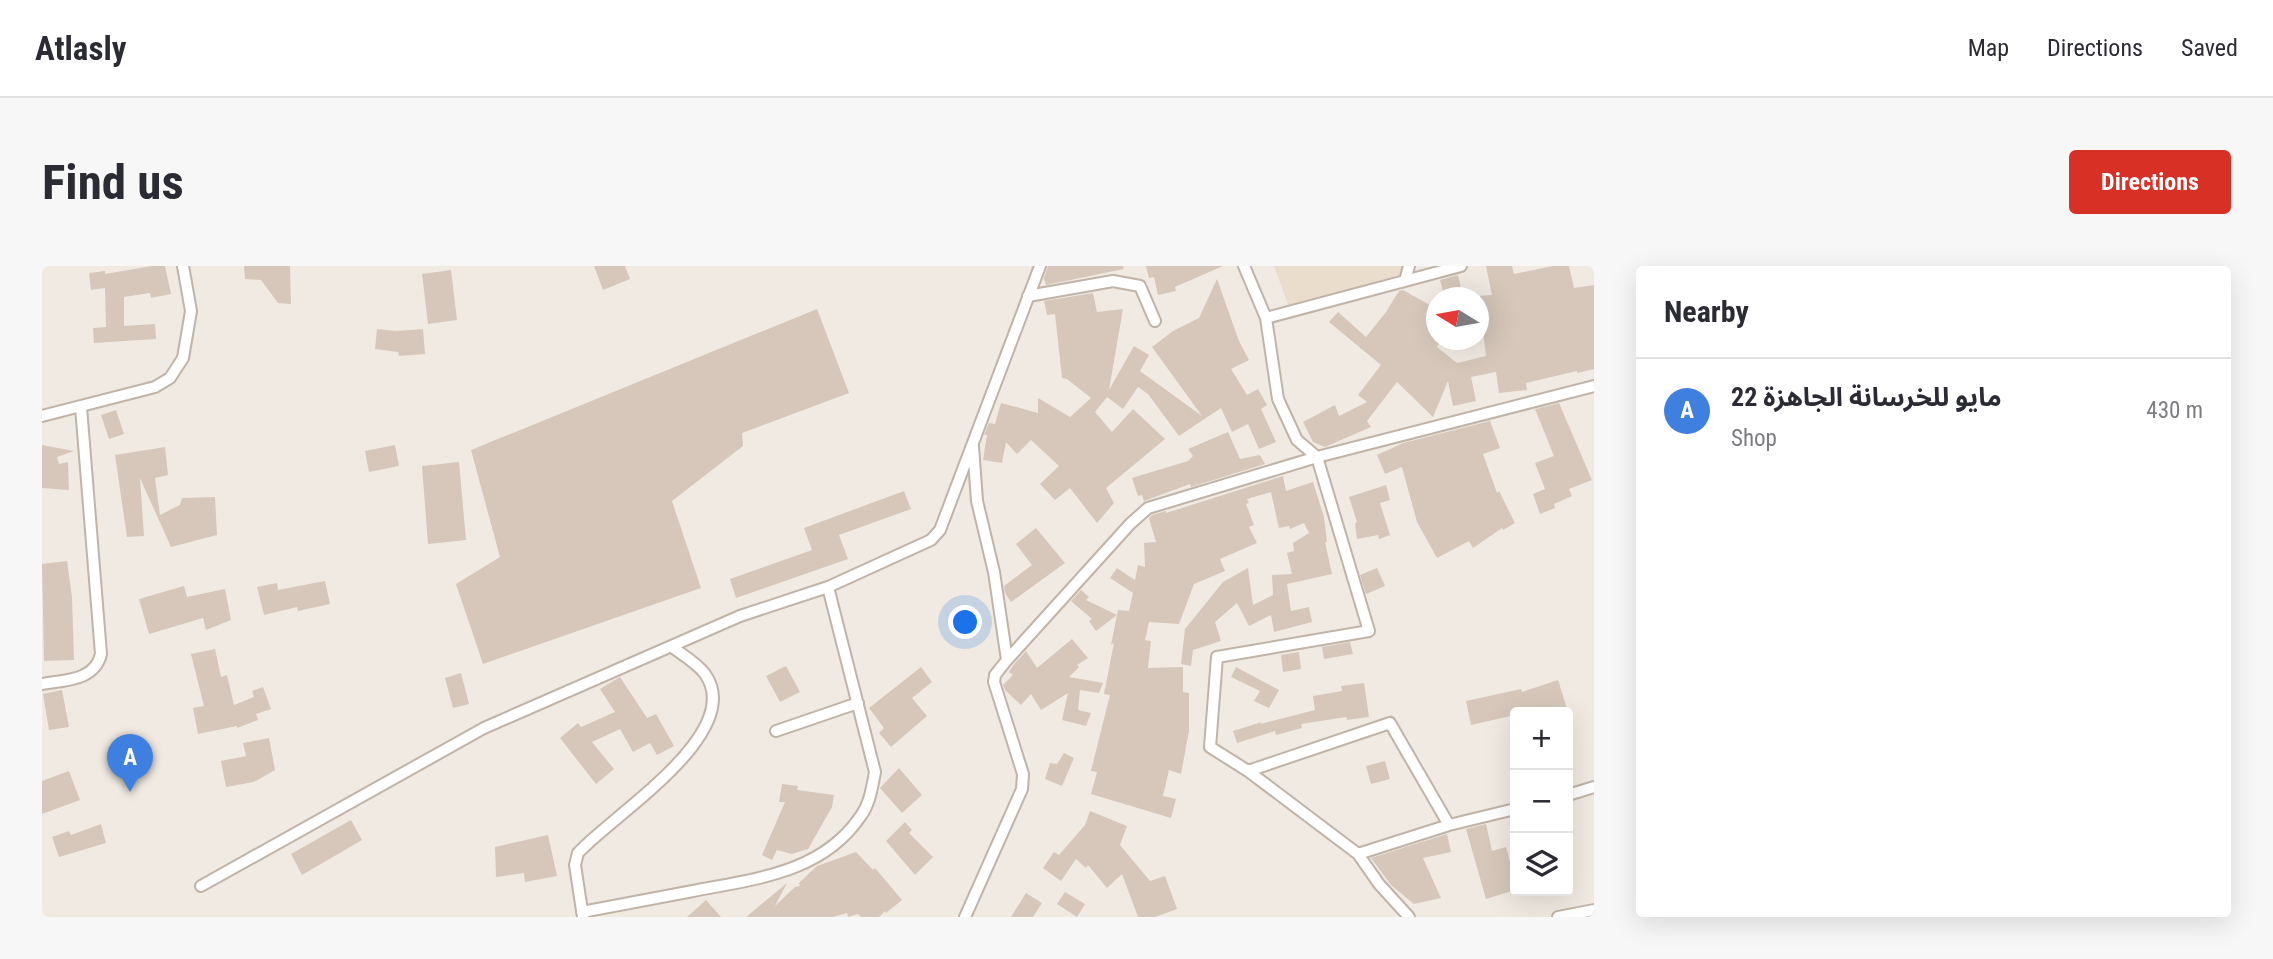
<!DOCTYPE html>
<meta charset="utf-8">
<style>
body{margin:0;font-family:"Roboto Condensed","Noto Sans Arabic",sans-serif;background:#f7f7f7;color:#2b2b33}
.controls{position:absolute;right:21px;bottom:21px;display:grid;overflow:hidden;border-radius:7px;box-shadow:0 7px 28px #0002}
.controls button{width:63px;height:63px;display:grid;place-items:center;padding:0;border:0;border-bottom:2px solid #e1e1e2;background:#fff;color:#2b2b33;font:35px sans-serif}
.compass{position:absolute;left:1384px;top:21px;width:63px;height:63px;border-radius:50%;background:#fff;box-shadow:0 7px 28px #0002;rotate:281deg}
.you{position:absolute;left:924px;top:357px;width:24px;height:24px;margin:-18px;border:5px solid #fff;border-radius:50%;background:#1a73e8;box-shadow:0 0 0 10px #1a73e833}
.badge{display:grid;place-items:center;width:46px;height:46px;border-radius:50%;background:#d93025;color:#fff;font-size:23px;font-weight:700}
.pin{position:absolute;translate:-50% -58px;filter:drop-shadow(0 2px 4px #0008)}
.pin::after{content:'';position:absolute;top:37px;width:24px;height:21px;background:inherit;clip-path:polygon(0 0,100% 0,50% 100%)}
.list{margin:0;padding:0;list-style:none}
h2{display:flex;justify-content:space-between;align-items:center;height:91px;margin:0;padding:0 28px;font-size:30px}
h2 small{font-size:23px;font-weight:400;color:#7c7c81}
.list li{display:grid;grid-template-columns:46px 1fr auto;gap:21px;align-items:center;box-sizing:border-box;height:105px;padding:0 28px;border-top:2px solid #e1e1e2}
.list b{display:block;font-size:26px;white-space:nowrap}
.list p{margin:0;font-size:23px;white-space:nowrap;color:#7c7c81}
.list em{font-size:23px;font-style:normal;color:#7c7c81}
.icon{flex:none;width:38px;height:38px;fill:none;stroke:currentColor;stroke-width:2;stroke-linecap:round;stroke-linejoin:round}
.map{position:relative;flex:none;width:1552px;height:651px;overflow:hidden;border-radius:7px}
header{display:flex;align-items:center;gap:42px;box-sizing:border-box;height:98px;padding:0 35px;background:#fff;border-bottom:2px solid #e1e1e2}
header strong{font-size:33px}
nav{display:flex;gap:38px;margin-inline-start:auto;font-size:24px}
.intro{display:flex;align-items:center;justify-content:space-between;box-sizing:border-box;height:168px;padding:0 42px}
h1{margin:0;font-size:49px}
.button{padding:18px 32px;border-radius:7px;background:#d93025;color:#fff;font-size:24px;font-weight:700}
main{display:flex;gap:42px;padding:0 42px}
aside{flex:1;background:#fff;border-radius:7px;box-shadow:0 7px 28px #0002}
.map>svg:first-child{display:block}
</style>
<header>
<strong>Atlasly</strong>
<nav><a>Map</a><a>Directions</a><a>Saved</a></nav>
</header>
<div class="intro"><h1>Find us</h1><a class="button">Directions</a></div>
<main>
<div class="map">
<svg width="1552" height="651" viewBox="0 0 1552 651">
<rect width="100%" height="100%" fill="#f1eae2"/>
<path fill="#ebddcb" d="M1232,0H1364L1363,7L1247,41Z"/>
<path fill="#d6c7ba" d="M110,0H123L129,28L109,32L108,27L82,31V60L113,58L114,73L52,77L51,62L64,61L63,22L49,24L47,7L63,5V8Z
M202,0H248L249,38L236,37L219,14L203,13Z
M552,0H583L588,13L561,24Z
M1006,0H1081L1082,3L1004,19L1002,12Z
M1104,0H1181L1133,21L1134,25L1116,29L1112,11L1107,12Z
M1444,0H1470L1472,8L1511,0H1527L1532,22L1552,19V103L1535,107V105L1484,117L1485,124L1457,127L1454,106L1429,111L1434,135L1411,140L1406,115L1391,151L1355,116L1325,155L1329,161L1283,181L1271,176L1261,156L1293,139L1297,150L1325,136L1316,129L1339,99L1287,56L1296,46L1324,71L1344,46L1357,25L1361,24L1395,43V74H1399L1395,81L1415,97L1444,90L1440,56H1437V30L1450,29Z
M409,4L415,54L386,58L380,8Z
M1416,9L1421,32H1403L1398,14Z
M1175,13L1197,75L1207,94L1189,103L1205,129L1216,123L1225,139L1219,143L1234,176L1217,183L1206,158L1190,166L1179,142L1137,170L1106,128L1096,121L1081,143L1065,131L1053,146L1070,166L1091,143L1123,173L1064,222L1072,237L1055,257L1028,222L1013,234L998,218L1017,200L989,174L975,188L964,176L960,197L941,194L945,169H942L947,157L953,158L959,137L996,147V132L1028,151L1049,132L1025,113L1020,112L1013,48L1005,49L1002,35L1051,27L1055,46L1081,43L1067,124L1092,80L1107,89L1098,105L1160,150L1110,81L1131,65L1157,52Z
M775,43L807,127L700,167L701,180L630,235L659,322L441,398L414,318L458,291L429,184Z
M335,63L354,65L381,63L383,88L357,90L356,86L333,83Z
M1517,137L1550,214L1527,223L1530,230L1512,238L1513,242L1498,248L1491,228L1503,223L1493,197L1512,190L1493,143Z
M74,144L82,168L67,173L59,149Z
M1448,155L1458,182L1441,188L1455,227L1457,225L1473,257L1461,264L1460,262L1431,282L1427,275L1395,292L1375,256L1360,201L1343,208L1335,189L1361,177Z
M1186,166L1198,193L1218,189L1223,198L1149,221L1148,218L1102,235L1100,229L1096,230L1090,212L1146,195L1151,190L1146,183Z
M0,179L32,185L15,191L17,198L26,196L27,224L0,222Z
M353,179L357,200L327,206L323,185Z
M123,181L126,209L113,212L118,249L138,239L140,232L173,231L175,269L129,281L98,212L102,270L85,271L73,189Z
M417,196L424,274L386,278L380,200Z
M1241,210L1244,225L1271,216L1282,251L1285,276H1283L1290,308L1245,318L1249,345L1267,341L1270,356L1232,366L1229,349L1207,360L1195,337L1173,356L1179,375L1151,384L1149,400L1139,398L1143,363L1181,316L1206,302L1211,339L1231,329L1230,309L1250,308L1245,287L1252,285L1251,277L1267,267L1262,257L1248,263L1247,260L1237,262L1229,226L1205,233L1207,237L1204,238L1212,259L1207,261L1215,277L1178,293L1183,305L1152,318L1137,358L1107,356L1103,374L1109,375L1106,402L1141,401V426L1147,427V465L1139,508L1127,504L1121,530L1134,533L1129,552L1049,528L1055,506L1049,505L1068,429L1062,428L1072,377L1069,379L1076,344L1087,345L1091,327L1068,312L1075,302L1093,314L1096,299L1103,301L1102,277L1114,276L1107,252L1110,249L1124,245V247Z
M1344,219L1348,234L1338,237L1348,269L1337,273L1336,269L1315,273L1313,257L1315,256L1307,231Z
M862,225L869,243L797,269L806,293L694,332L688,313L770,284L762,262Z
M994,262L1023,297L969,336L963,327L962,320L990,299L974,278Z
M25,295L30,331L32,394L2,395L0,298Z
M1335,302L1343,320L1324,328L1318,309Z
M283,315L288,338L256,345L255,341L222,349L215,321L235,317L236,324Z
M142,320L145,331L183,323L189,354L164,364L161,352L107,368L97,333Z
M1039,324L1047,331L1044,334L1075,349L1054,365L1047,355L1050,353L1029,335Z
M1030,373L1046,392L1035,399L1037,401L1027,411L1061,417L1057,427L1038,424L1036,444L1049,447L1044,460L1020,454L1026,427L999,444L989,428L979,439L963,424L961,419L971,409L967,406L973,397L984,385L995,402Z
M1308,376L1311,388L1282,393L1280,381Z
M173,383L179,411L185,409L192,439L212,431L210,425L221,421L229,443L214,448L216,454L195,462V460L156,468L151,442L162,440L149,388Z
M1257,386L1259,403L1241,406L1239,389Z
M744,400L758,426L738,436L724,410Z
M879,401L890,416L870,432L885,450L849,481L837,467L842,462L827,442Z
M1194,401L1237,424L1227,442L1212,435L1218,425L1189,411Z
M419,407L427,438L411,442L403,412Z
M578,411L605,452L614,448L632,480L615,489L608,477L591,486L578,463L550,476L572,503L554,518L518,472L536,457L539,461L573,446L558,423Z
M1516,414L1526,446H1473V449L1429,459L1424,435L1479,423L1480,426Z
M1322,417L1327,451L1305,454L1304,451L1259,458L1260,462L1234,469L1233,465L1195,477L1191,465L1220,456L1218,458L1273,444L1271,430L1300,425L1299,420Z
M20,424L27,461L7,464L1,428Z
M227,472L233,504L212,516L184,521L179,495L204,490L201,477Z
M1022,487L1032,492L1020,520L1003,513L1008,497L1015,498Z
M1343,495L1348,513L1329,518L1324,500Z
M857,502L880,529L860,547L838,522Z
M27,505L38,534L0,548V515Z
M740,518L756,520L755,524L792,529L790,541L766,583L750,588L735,584L730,594L720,589L743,536H737Z
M1048,545L1085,560L1078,579L1108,615L1123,610L1135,643L1113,651H1096L1080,608L1065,622L1046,599L1044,602L1034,593L1019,615L1001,602L1012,586L1017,589L1043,559Z
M309,554L320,574L260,609L249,588Z
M863,556L870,564L867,567L891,591L873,609L844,575Z
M59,558L64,577L17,591L10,571L27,565L29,569Z
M1444,558L1450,585L1464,581L1473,615V624L1444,633L1424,563Z
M1405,568L1409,586L1381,592L1399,632L1372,638L1349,619L1329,592Z
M506,569L515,610L483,616L482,607L454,611L453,581Z
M814,586L831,604L833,602L860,634L844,647L843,645L837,651H819L816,648L806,651L805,647L791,651H704L745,617L733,640L753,621L758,620L757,617L775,600Z
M1023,626L1043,638L1035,651L1015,638Z
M984,627L1000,637L991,651H969Z
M664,634L679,651H645Z"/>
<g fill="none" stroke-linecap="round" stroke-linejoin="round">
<g stroke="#c0b3a7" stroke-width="14">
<path id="street" d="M1202,0L1224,52L1236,133L1255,174L1275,191L1327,365L1175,391L1168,481L1206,505L1316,588L1337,618L1367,651
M1363,15L1367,0
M986,30L1071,15L1098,20L1113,55
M1224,52L1419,0
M0,150L113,121L128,112L141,92L149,45L141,0
M931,180L935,235L952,306L965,394L1088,258L1106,242L1275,191L1552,120
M0,418C22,414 53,415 59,388L39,141
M734,465L816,437
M1206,505L1348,457L1407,559
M1526,529L1552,521
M1316,588L1407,559L1473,543
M159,620L442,462L698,350L786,321L889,274L898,264L901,256L998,0
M540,646C577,639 614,632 651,625C712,613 780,607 818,551C828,538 830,521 833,506L786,321
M541,651L533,599L536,587C569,550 705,467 663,408C655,397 641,389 630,381
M923,651L980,523L981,508L952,416L953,409L965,394
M1516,651L1552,644"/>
</g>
<use href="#street" stroke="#fff" stroke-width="10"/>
</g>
</svg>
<div class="controls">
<button>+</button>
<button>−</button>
<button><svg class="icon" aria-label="layers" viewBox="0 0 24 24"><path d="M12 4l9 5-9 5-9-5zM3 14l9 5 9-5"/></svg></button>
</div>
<svg class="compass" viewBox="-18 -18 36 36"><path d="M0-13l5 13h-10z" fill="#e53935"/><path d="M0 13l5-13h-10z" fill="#7c7c81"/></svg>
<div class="you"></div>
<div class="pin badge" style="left:88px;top:526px;background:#3f7fe0">A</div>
</div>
<aside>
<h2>Nearby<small></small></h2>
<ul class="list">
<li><span class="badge" style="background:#3f7fe0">A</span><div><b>22 مايو للخرسانة الجاهزة</b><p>Shop</p></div><em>430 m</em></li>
</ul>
</aside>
</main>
